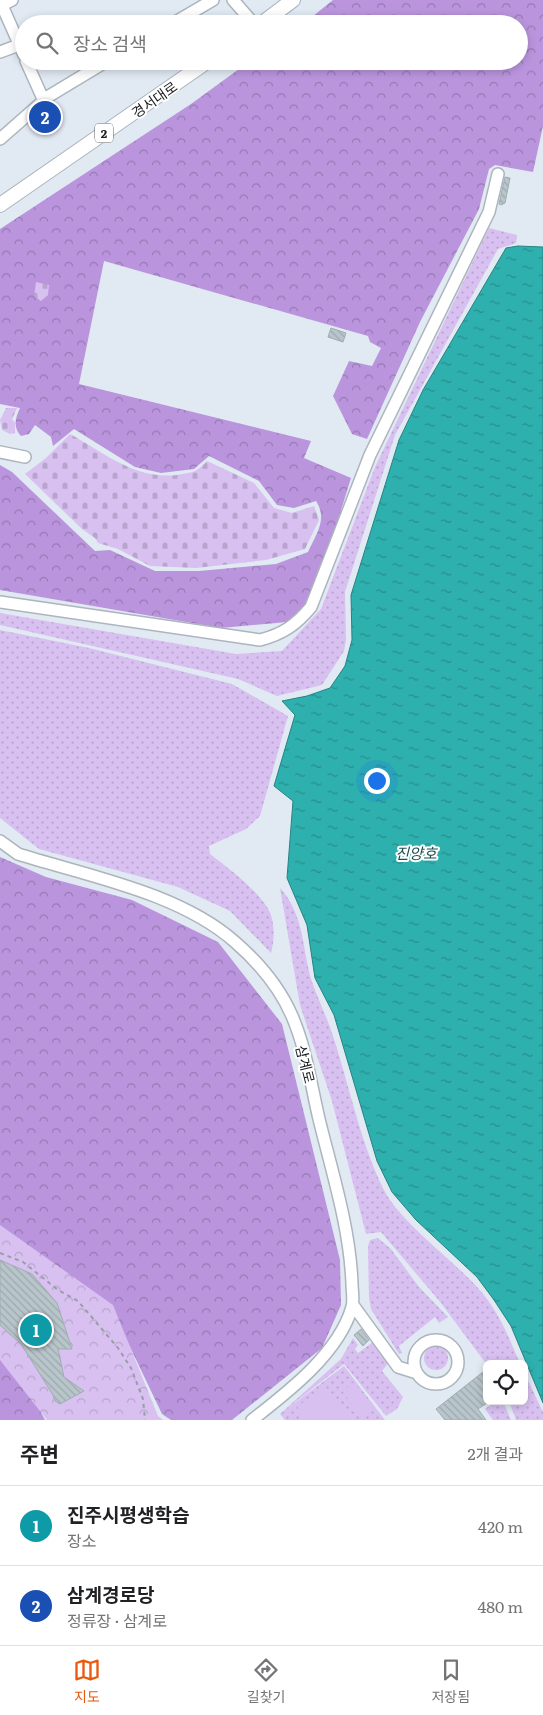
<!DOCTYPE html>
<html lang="ko">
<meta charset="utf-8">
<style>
body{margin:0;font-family:Literata,"Noto Sans KR",serif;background:#f2f2f2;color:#202124}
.controls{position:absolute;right:15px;bottom:15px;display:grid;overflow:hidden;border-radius:8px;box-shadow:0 2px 8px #0003}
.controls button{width:45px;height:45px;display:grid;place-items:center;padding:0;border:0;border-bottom:1px solid #e0e0e0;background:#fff;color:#202124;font:25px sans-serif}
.you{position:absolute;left:376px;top:780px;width:18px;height:18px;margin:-12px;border:4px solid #fff;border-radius:50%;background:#1a73e8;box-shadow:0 0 0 8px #1a73e833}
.badge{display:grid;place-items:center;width:32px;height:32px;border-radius:50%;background:#ea580c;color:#fff;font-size:16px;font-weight:700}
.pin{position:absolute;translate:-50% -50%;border:2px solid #fff;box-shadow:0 1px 5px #0006}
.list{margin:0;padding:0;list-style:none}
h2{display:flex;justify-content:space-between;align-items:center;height:65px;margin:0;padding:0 20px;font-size:21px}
h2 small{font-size:16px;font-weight:400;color:#757577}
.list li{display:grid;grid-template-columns:32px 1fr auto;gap:15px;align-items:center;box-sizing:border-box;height:80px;padding:0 20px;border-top:1px solid #e0e0e0}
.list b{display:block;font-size:19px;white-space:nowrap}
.list p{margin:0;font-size:16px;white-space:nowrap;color:#757577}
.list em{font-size:16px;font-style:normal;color:#757577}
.icon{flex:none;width:28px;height:28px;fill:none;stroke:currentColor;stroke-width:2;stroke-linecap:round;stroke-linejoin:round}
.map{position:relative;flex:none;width:543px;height:1420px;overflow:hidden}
.search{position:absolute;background:#fff;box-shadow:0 2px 8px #0003;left:15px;right:15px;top:15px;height:55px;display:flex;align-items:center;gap:12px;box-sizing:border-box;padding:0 18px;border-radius:28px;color:#757577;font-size:19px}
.sheet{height:225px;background:#fff}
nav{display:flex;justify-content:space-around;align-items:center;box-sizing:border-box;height:70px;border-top:1px solid #e0e0e0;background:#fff;font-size:14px;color:#757577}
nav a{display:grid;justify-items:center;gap:2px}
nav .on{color:#ea580c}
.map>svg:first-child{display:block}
</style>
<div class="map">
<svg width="543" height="1420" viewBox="0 0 543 1420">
<defs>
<pattern id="grass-dots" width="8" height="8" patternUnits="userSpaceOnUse" patternTransform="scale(1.25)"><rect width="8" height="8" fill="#d8c0f1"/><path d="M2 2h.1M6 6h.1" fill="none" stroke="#b9a4ce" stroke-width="1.8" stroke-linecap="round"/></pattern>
<pattern id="forest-crowns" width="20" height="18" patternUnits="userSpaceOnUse" patternTransform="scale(1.25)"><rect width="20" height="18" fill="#ba95dd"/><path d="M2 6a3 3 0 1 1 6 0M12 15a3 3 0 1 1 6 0" fill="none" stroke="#9679b3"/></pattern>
<pattern id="cemetery-stones" width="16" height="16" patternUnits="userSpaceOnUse" patternTransform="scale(1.25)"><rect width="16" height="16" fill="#d8c0f1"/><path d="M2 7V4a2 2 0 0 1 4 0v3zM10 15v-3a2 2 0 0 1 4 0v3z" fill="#b9a4ce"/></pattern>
<pattern id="park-crowns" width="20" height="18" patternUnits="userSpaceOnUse" patternTransform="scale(1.25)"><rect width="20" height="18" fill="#d8c0f1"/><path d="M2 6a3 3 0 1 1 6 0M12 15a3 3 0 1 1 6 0" fill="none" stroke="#b9a4ce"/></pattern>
<pattern id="water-ripples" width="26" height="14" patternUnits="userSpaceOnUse" patternTransform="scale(1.25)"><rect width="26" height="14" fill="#2eb0ae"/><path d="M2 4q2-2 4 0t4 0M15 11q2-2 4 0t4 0" fill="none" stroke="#268e8d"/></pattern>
<pattern id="building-back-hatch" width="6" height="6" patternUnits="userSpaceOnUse" patternTransform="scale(1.25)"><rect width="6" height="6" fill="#b8c5ca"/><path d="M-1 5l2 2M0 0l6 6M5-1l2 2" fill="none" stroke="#9da9ad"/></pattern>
</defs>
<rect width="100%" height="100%" fill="#e1e9f3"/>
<path fill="url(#grass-dots)" d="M489,228L517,235L516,243L498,249L395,435L345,592L346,640L344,651L322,685L277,696L238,679L0,625V613L236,654L282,651L321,609L375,467Z
M0,630L89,648L232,684L288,716L260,816L246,829L209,846L210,854C228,868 254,887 267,907C275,919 275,939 271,953L230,911L178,887L39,849L0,818Z
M280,888C304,914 302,947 311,979C318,1000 328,1019 334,1039C350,1089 361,1144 384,1190C400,1222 453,1260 478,1288C498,1310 509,1337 520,1364L487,1365L441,1303L381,1232L366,1234L332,1101L300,1005Z
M378,1238L391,1249L419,1287L448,1317L439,1323L435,1317L399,1346L402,1353L399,1354L371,1309L369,1297L368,1246L370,1240Z
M353,1338L358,1345L355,1349L358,1353L373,1342L389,1362L382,1371L403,1397L397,1409L386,1416L344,1364L280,1414L341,1359Z
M424 1358a12 12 0 1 1 24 0a12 12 0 1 1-24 0Z
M344,1366L385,1420H285L280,1414Z
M524,1372L543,1412V1420H516L509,1401H524Z
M496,1401H503L511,1420H493L485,1409Z"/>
<path fill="url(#forest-crowns)" d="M333,0H543V126L533,172L495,165L489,169L479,209L420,322L367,439L352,434L333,396L349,361L372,366L381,348L370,342L368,336L104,261L79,384L311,441L304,458L351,478L326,559L303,609L287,622L221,628L0,590V465L12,472L95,551L110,550L155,571H199L276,564L308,552C316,534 328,520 316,501L294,508L277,505L259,481L209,456L194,469L161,473L135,467L74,429L53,446L51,437L35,425L29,434L21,436C13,428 15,418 20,408L0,404V229L191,104L250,61H519V24H303Z
M0,857L46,877L132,900L218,942L282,1024L340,1260L341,1305L322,1348L232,1420H171L162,1414L111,1307L0,1229Z
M0,1336L45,1420H0Z"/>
<path fill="url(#cemetery-stones)" d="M36,282L49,285L48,295L41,301L34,296Z
M6,408H17L12,419L15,423V433L10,434L2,430L0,420Z
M70,434C104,453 136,480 177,475C193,472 196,473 207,461L254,483L274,508L292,513L314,506L319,520L305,549L266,560L196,568L150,566L118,549L98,543L95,538L82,529L25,474L46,458Z"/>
<path fill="url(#park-crowns)" d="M0,1225L113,1305L158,1416L163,1420H47L0,1360Z"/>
<path fill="#d8c0f1" d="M354,1382L372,1406L361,1415L342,1391Z
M325,1386L351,1420H307L297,1407Z"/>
<path fill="url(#water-ripples)" stroke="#278383" d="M518,246L543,247V1403L511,1326L494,1300L477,1277L416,1220L392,1192L377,1161L334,1015L315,978L307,925L287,878L293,801L274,786L295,715L282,701L307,696L330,688L345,666L352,640L351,595L399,440L423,390L506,248Z"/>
<path fill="url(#building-back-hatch)" stroke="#a0adb2" d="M505,177L510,178L505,203L501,205L499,204Z
M331,328L346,333L343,342L328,337Z
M0,1260L32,1274L57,1303L72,1349H58L64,1377L84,1391L60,1404L55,1401L53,1395L21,1344L0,1325Z
M361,1329L369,1340L363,1346L354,1335Z
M483,1372L487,1376V1403L478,1409L486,1420H445L436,1409Z"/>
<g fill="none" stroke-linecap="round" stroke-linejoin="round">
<g stroke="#acb4bd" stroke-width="14">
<path id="minor" d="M233,0L254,24
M0,1L24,55
M0,6L12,0
M172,24L213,0
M0,52L19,45
M26,61L44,101
M0,139L49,96L107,61
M0,452L25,457
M0,602L260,640C283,634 296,625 311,607L370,455L489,212L498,174
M0,841L18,854C88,876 180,893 235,942C258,962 280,988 292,1016C306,1048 311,1085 319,1119C332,1172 350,1228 352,1284C352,1291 354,1300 352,1307C339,1353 288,1392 252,1420
M353,1305L398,1367L417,1373
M414 1362a22 22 0 1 1 44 0a22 22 0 1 1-44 0Z"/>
</g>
<g stroke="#acb4bd" stroke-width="16">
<path id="major" d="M261,24L293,0
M0,205L208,61"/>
</g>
<path stroke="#989ea6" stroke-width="2" stroke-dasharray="4 4" stroke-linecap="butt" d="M0,1253L23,1262L58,1290L78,1301L118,1348L131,1368L143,1399L145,1420"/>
<use href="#minor" stroke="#fff" stroke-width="11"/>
<use href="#major" stroke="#fff" stroke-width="14"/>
</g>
<g text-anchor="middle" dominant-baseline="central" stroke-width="4" stroke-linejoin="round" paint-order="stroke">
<rect fill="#fff" stroke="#5d5f62" stroke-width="1" x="95" y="123.5" width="18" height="19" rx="4"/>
<g font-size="12" font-weight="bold" fill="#181b1e">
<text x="104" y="133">2</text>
</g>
<g font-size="14" fill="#181b1e" stroke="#fff">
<text transform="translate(154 99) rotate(-35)">경서대로</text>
<text transform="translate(306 1064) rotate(76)">삼계로</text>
</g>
<g font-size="15" font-style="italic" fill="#1b504f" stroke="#fff">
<text x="416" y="852">진양호</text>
</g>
</g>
</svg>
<div class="controls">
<button><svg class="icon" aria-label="locate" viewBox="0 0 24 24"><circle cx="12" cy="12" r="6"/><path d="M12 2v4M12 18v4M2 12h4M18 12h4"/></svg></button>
</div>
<div class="you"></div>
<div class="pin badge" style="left:36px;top:1330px;background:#0f9aa8">1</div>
<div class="pin badge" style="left:45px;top:117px;background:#1a4fb4">2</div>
<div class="search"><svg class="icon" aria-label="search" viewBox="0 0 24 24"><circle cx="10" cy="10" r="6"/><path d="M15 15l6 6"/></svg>장소 검색</div>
</div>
<section class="sheet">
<h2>주변<small>2개 결과</small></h2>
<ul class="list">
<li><span class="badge" style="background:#0f9aa8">1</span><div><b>진주시평생학습</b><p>장소</p></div><em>420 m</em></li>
<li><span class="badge" style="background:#1a4fb4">2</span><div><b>삼계경로당</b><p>정류장 · 삼계로</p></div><em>480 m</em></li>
</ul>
</section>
<nav>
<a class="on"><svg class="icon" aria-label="map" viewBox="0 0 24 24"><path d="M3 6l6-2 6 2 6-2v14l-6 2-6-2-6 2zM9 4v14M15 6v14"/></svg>지도</a>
<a><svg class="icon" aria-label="directions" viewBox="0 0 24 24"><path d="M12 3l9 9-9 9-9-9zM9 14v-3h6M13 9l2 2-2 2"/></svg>길찾기</a>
<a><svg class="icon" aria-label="saved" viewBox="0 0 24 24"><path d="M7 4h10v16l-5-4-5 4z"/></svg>저장됨</a>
</nav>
